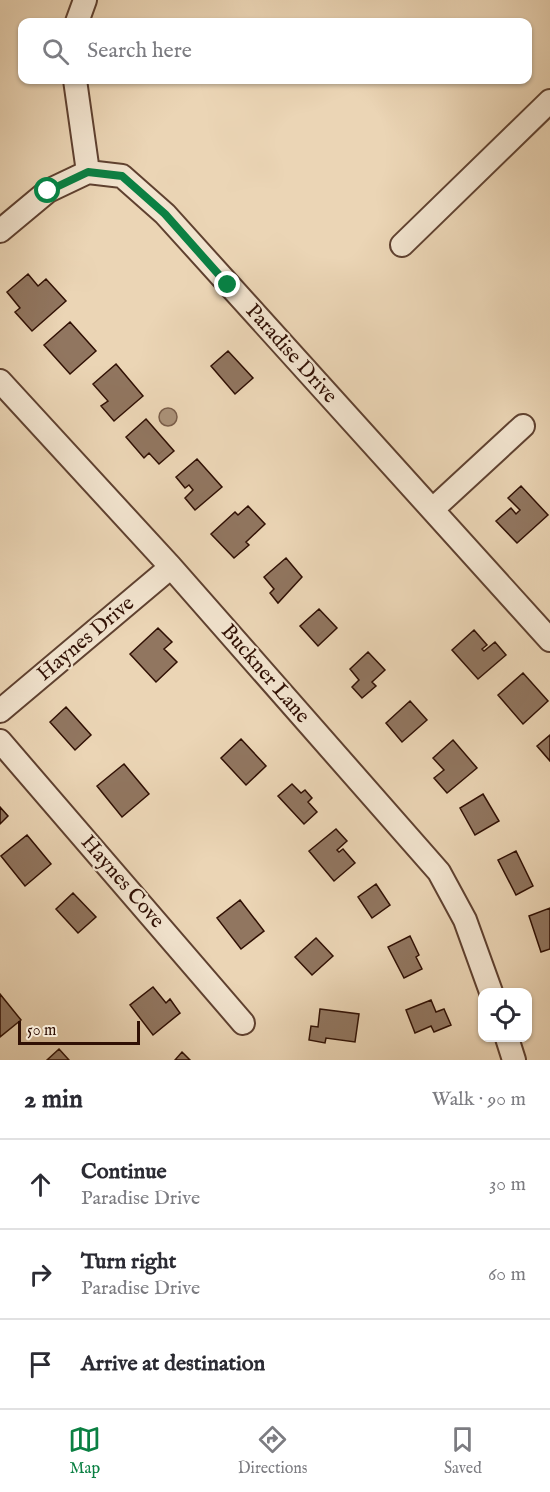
<!DOCTYPE html>
<meta charset="utf-8">
<style>
body{margin:0;font-family:"IM FELL English",serif;background:#f2f2f3;color:#2b2b33}
.controls{position:absolute;right:18px;bottom:18px;display:grid;overflow:hidden;border-radius:12px;box-shadow:0 2px 4px #0004}
.controls button{width:54px;height:54px;display:grid;place-items:center;padding:0;border:0;border-bottom:2px solid #e1e1e2;background:#fff;color:#2b2b33;font:30px sans-serif}
.scale{position:absolute;left:18px;bottom:15px;width:122px;box-sizing:border-box;padding-left:6px;border:3px solid #301004;border-top:0;font-size:16px;line-height:21px;white-space:nowrap;color:#301004;-webkit-text-stroke:4px #f2e4cf;paint-order:stroke}
.stop{position:absolute;width:18px;height:18px;margin:-14px;border:4px solid #0b8043;border-radius:50%;background:#fff}
.stop.end{background:#0b8043;border-color:#fff;box-shadow:0 2px 6px #0008}
.list{margin:0;padding:0;list-style:none}
h2{display:flex;justify-content:space-between;align-items:center;height:78px;margin:0;padding:0 24px;font-size:26px}
h2 small{font-size:20px;font-weight:400;color:#7c7c81}
.list li{display:grid;grid-template-columns:39px 1fr auto;gap:18px;align-items:center;box-sizing:border-box;height:90px;padding:0 24px;border-top:2px solid #e1e1e2}
.list b{display:block;font-size:22px;white-space:nowrap}
.list p{margin:0;font-size:20px;white-space:nowrap;color:#7c7c81}
.list em{font-size:20px;font-style:normal;color:#7c7c81}
.icon{flex:none;width:33px;height:33px;fill:none;stroke:currentColor;stroke-width:2;stroke-linecap:round;stroke-linejoin:round}
.map{position:relative;flex:none;width:550px;height:1060px;overflow:hidden}
.search{position:absolute;background:#fff;box-shadow:0 2px 4px #0004;left:18px;right:18px;top:18px;height:66px;display:flex;align-items:center;gap:15px;box-sizing:border-box;padding:0 21px;border-radius:12px;color:#7c7c81;font-size:22px}
.sheet{height:348px;background:#fff}
nav{display:flex;justify-content:space-around;align-items:center;box-sizing:border-box;height:84px;border-top:2px solid #e1e1e2;background:#fff;font-size:16px;color:#7c7c81}
nav a{display:grid;justify-items:center;gap:3px}
nav .on{color:#0b8043}
.map>svg:first-child{display:block}
</style>
<div class="map">
<svg width="550" height="1060" viewBox="0 0 550 1060">
<rect width="100%" height="100%" fill="#ebd5b5"/>
<filter id="stains"><feTurbulence type="fractalNoise" baseFrequency=".00333" numOctaves="4"/><feColorMatrix values="0 0 0 0 .2 0 0 0 0 .09 0 0 0 0 .02 0 0 0 .5 -.17"/></filter>
<radialGradient id="worn" r=".72"><stop offset=".6" stop-color="#630" stop-opacity="0"/><stop offset="1" stop-color="#630" stop-opacity=".3"/></radialGradient>
<path fill="#ab9279" stroke="#7a5e4a" stroke-width="1.5" d="M159 417a9 9 0 1 1 18 0a9 9 0 1 1-18 0Z"/>
<path fill="#917660" stroke="#301004" stroke-width="1.5" d="M28,274L38,286L46,279L66,301L32,331L15,312L20,308L7,292Z
M70,322L96,351L70,374L44,345Z
M228,351L253,378L235,394L211,366Z
M116,364L143,396L114,421L101,406L108,401L93,384Z
M146,419L174,451L159,464L149,453L144,458L126,437Z
M197,459L222,487L195,510L185,498L193,490L189,485L185,488L176,477Z
M521,486L548,515L517,543L496,521L511,508L516,514L520,510L508,498Z
M248,506L265,524L246,542L249,545L234,558L211,534L235,512L238,515Z
M286,558L302,577L278,603L270,593L274,589L264,577Z
M319,609L337,628L318,646L300,626Z
M158,628L172,642L164,649L177,662L156,682L130,654Z
M474,630L487,645L482,649L484,651L495,642L506,655L478,679L452,650Z
M368,652L385,670L372,682L376,686L362,698L352,687L359,680L350,669Z
M523,673L548,701L523,724L498,695Z
M410,701L427,720L402,742L386,723Z
M66,707L91,735L75,750L50,722Z
M550,735V761L537,746Z
M241,739L266,766L246,785L221,758Z
M453,740L477,768L447,793L434,778L444,770L433,758Z
M124,764L149,794L122,817L97,786Z
M292,784L301,793L305,790L312,798L308,802L317,812L304,824L278,796Z
M483,794L499,821L475,835L460,808Z
M0,807L8,816L0,824Z
M336,829L347,841L337,850L339,852L343,849L355,863L334,881L309,851Z
M27,835L51,864L25,886L1,856Z
M516,851L533,886L516,895L498,860Z
M376,884L390,905L372,918L358,897Z
M73,893L96,917L78,933L56,909Z
M240,900L264,931L241,949L217,918Z
M550,908V949L541,952L529,916Z
M410,936L419,955L416,957L422,969L404,978L388,947Z
M316,938L333,956L312,975L295,957Z
M153,987L166,1003L170,999L180,1013L153,1035L130,1005Z
M0,994L21,1020L0,1037Z
M431,1000L436,1012L444,1009L451,1025L434,1032L431,1026L415,1033L406,1010Z
M320,1009L359,1014L355,1042L326,1038L325,1043L309,1040L311,1026L318,1027Z
M59,1049L69,1060H47Z
M182,1052L190,1060H175Z"/>
<g fill="none" stroke-linecap="round" stroke-linejoin="round">
<g stroke="#5f4130" stroke-width="26">
<path id="minor" d="M77,22L85,0
M75,80L88,172
M0,231L48,191L88,172L122,176L165,214L550,640
M402,245L550,101
M0,381L171,567L439,872L465,920L491,992
M433,509L523,426
M0,711L171,567
M0,741L243,1023
M507,1038L514,1060"/>
</g>
<use href="#minor" stroke="#f2e4cf" stroke-width="22"/>
</g>
<g fill="none" stroke-linecap="round" stroke-linejoin="round">
<path stroke="#0b8043" stroke-width="8" d="M48,191L88,172L122,176L165,214L228,285"/>
</g>
<g text-anchor="middle" dominant-baseline="central" stroke-width="4.5" stroke-linejoin="round" paint-order="stroke">
<g font-size="21" fill="#301004" stroke="#f2e4cf">
<text transform="translate(291 354) rotate(48)">Paradise Drive</text>
<text transform="translate(86 639) rotate(-40)">Haynes Drive</text>
<text transform="translate(265 674) rotate(49)">Buckner Lane</text>
<text transform="translate(122 882) rotate(49)">Haynes Cove</text>
</g>
</g>
<rect width="100%" height="100%" filter="url(#stains)"/>
<rect width="100%" height="100%" fill="url(#worn)"/>
</svg>
<div class="controls">
<button><svg class="icon" aria-label="locate" viewBox="0 0 24 24"><circle cx="12" cy="12" r="6"/><path d="M12 2v4M12 18v4M2 12h4M18 12h4"/></svg></button>
</div>
<div class="scale">50 m</div>
<div class="stop" style="left:48px;top:191px"></div>
<div class="stop end" style="left:228px;top:285px"></div>
<div class="search"><svg class="icon" aria-label="search" viewBox="0 0 24 24"><circle cx="10" cy="10" r="6"/><path d="M15 15l6 6"/></svg>Search here</div>
</div>
<section class="sheet">
<h2>2 min<small>Walk · 90 m</small></h2>
<ul class="list">
<li><svg class="icon" aria-label="ahead" viewBox="0 0 24 24"><path d="M12 20V5M6 11l6-6 6 6"/></svg><div><b>Continue</b><p>Paradise Drive</p></div><em>30 m</em></li>
<li><svg class="icon" aria-label="right" viewBox="0 0 24 24"><path d="M7 20v-9h11M14 6l5 5-5 5"/></svg><div><b>Turn right</b><p>Paradise Drive</p></div><em>60 m</em></li>
<li><svg class="icon" aria-label="arrive" viewBox="0 0 24 24"><path d="M6 21V4h12l-3 4 3 4H6"/></svg><div><b>Arrive at destination</b></div></li>
</ul>
</section>
<nav>
<a class="on"><svg class="icon" aria-label="map" viewBox="0 0 24 24"><path d="M3 6l6-2 6 2 6-2v14l-6 2-6-2-6 2zM9 4v14M15 6v14"/></svg>Map</a>
<a><svg class="icon" aria-label="directions" viewBox="0 0 24 24"><path d="M12 3l9 9-9 9-9-9zM9 14v-3h6M13 9l2 2-2 2"/></svg>Directions</a>
<a><svg class="icon" aria-label="saved" viewBox="0 0 24 24"><path d="M7 4h10v16l-5-4-5 4z"/></svg>Saved</a>
</nav>
